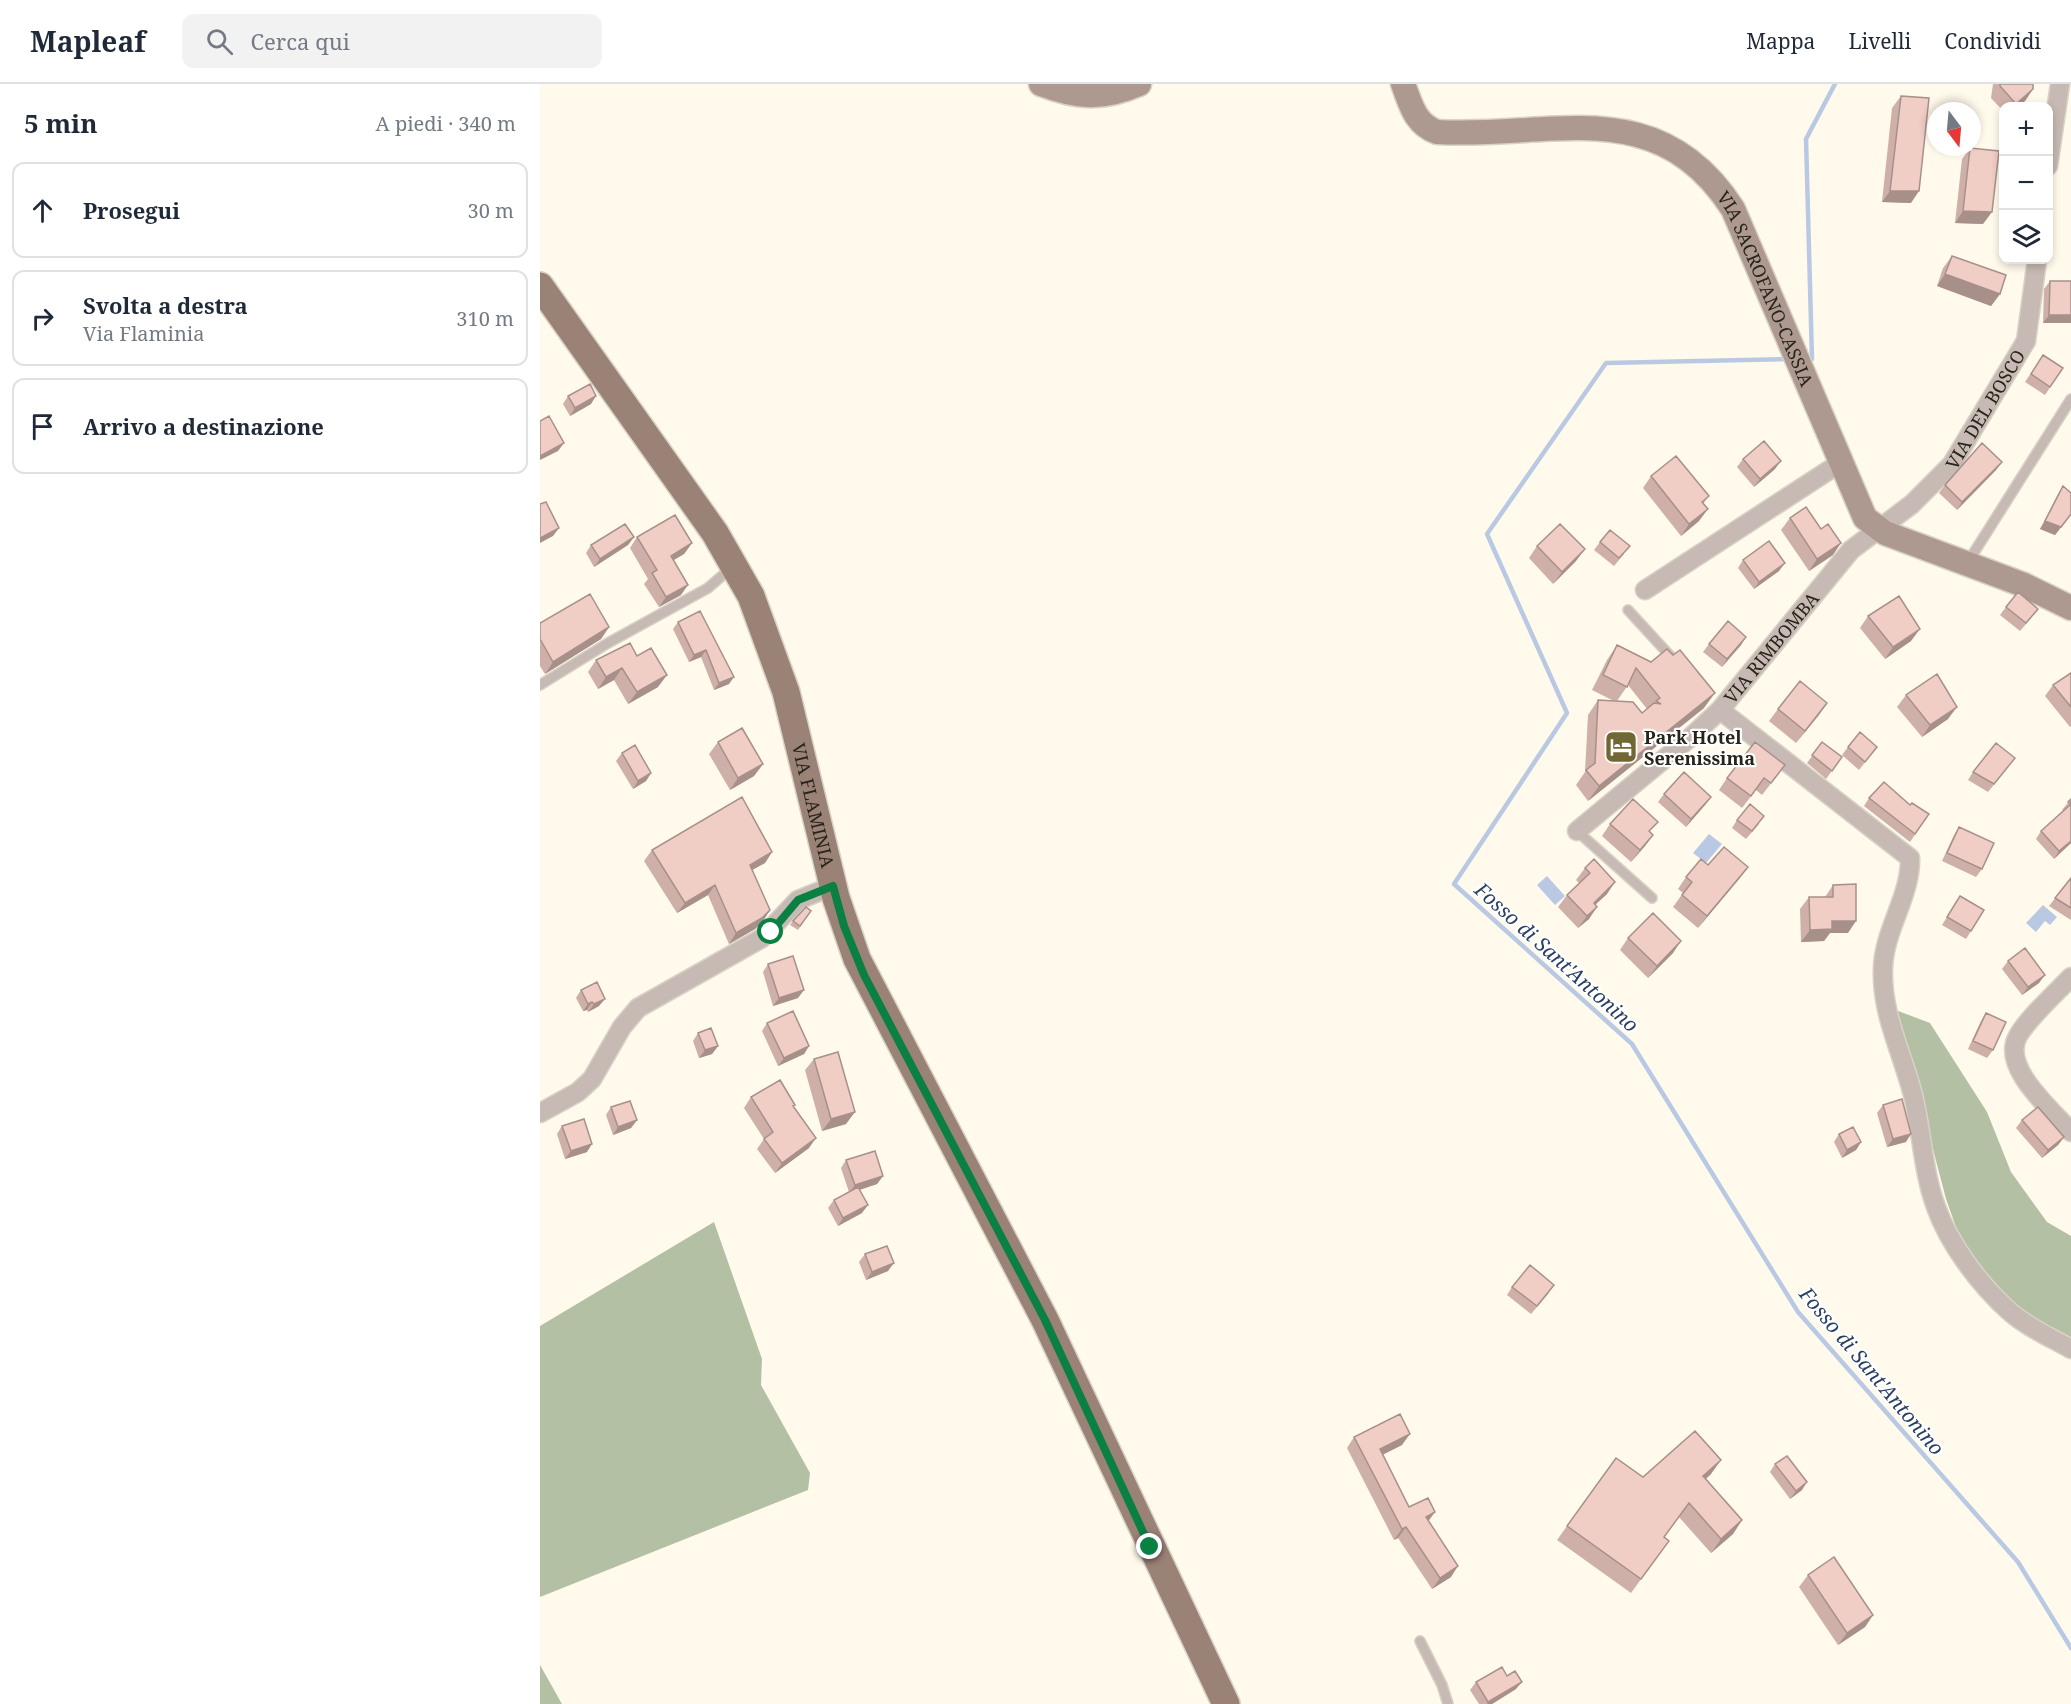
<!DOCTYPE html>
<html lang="it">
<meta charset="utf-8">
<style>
body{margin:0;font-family:"Noto Serif",serif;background:#f2f2f3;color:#1f2937}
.controls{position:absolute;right:18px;top:18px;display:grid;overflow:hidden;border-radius:12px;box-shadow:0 3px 9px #0003}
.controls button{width:54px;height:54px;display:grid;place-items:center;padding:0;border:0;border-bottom:2px solid #e0e1e3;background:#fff;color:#1f2937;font:30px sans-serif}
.compass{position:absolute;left:1387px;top:18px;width:54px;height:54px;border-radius:50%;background:#fff;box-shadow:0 3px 9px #0003;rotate:164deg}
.stop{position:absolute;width:18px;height:18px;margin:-14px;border:4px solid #0b8043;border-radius:50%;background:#fff}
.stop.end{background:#0b8043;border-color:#fff;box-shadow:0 2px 6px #0008}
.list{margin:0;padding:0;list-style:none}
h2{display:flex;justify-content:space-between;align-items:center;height:78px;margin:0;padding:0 24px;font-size:26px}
h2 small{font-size:20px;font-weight:400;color:#747a83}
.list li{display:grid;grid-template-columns:39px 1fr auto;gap:18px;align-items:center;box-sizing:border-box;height:96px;margin:0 12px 12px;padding:0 12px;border:2px solid #e0e1e3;border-radius:12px}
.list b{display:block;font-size:22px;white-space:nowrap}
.list p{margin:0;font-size:20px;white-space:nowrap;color:#747a83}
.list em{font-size:20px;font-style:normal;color:#747a83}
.icon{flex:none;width:33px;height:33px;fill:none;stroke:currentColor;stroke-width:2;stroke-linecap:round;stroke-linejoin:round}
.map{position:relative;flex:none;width:1531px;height:1620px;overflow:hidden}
header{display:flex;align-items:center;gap:36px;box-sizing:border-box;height:84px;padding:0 30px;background:#fff;border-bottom:2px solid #e0e1e3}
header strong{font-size:28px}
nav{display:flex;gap:33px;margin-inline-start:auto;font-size:21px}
.search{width:420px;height:54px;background:#f2f2f3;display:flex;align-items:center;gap:15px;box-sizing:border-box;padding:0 21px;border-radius:12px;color:#747a83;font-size:22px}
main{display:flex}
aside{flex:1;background:#fff}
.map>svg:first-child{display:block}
</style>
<header>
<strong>Mapleaf</strong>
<div class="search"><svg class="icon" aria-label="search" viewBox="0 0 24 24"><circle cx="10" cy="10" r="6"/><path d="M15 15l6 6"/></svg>Cerca qui</div>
<nav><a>Mappa</a><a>Livelli</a><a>Condividi</a></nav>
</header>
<main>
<aside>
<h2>5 min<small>A piedi · 340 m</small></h2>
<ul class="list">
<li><svg class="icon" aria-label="ahead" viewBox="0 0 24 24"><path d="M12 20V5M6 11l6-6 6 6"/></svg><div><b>Prosegui</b></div><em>30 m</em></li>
<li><svg class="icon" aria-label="right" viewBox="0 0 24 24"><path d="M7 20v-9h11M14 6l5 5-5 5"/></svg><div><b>Svolta a destra</b><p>Via Flaminia</p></div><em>310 m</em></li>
<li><svg class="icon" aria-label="arrive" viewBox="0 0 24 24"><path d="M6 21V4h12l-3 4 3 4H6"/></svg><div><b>Arrivo a destinazione</b></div></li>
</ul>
</aside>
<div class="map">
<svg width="1531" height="1620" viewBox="0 0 1531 1620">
<rect width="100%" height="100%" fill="#fffaeb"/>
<path fill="#b4c0a4" d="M1353,925L1390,939L1447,1028L1471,1088L1507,1138L1531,1152V1257L1468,1218L1422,1160L1406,1115L1371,981Z
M174,1138L222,1275L221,1301L270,1389L268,1406L0,1513V1242Z
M0,1581L22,1620H0Z"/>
<path fill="#b9c9e3" d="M1169,750L1182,760L1166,779L1153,769Z
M1007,792L1025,812L1015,821L997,801Z
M1503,821L1517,833L1510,841L1505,837L1496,848L1486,839Z"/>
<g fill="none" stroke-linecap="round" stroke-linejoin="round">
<path stroke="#b9c9e3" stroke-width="4.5" d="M1249,275L1066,279L947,450L1027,629L914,800L1092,960L1258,1228L1478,1478L1531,1564
M1264,275H1272L1266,55L1295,0"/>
<g stroke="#d8d3c6" stroke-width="12">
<path id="lane" d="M1428,478L1531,315
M1088,526L1133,575
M0,601L68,559L168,504L191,484
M1037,747L1112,814
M880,1557L902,1601L908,1620"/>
</g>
<g stroke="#d8d3c6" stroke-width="21">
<g id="street">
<path d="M1508,82L1520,0"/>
<path d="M1105,506L1300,379"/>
<path d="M1180,626L1370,774C1371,812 1344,846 1343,884C1341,929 1362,968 1373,1011C1382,1048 1383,1088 1396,1123C1409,1160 1440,1201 1469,1227C1487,1243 1510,1253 1531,1265"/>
<path id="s1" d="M1037,747L1152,652L1180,626L1311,466L1372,420L1412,380L1486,257L1497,176"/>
<path d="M1531,893C1516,909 1488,934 1478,952C1460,983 1512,1026 1531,1048"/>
<path d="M0,1029L38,1008L52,995L82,943L98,924L222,854L258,816L293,802"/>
</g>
</g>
<g stroke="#d8d3c6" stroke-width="27">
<g id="secondary">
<path d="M501,0C538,14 562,16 599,0"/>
<path id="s2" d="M863,0C871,21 875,40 897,48C1011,55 1117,7 1193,125L1325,434L1345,449L1484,501L1531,524"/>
</g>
</g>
<g stroke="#d8d3c6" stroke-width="30">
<g id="primary">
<path id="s3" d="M0,202L175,449L211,512L246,608L296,814L317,875L505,1236L686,1620"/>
</g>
</g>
<use href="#lane" stroke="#c7b9b3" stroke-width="9"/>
<use href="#street" stroke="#c7b9b3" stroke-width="18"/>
<use href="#secondary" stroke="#ad9990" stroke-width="24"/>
<use href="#primary" stroke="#9b8277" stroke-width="27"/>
</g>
<path fill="#ceb0a9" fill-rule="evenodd" d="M1453,0H1493V5L1485,17L1478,22H1464V28L1451,14Z
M1361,12L1371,119L1342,118L1352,24Z
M1430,64L1443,140L1415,139L1422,75Z
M1412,172L1460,210L1451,222L1397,202L1403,184Z
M1510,197H1531V239H1503L1504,205Z
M1503,271L1523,284L1505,311L1485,298Z
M28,312L51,320L30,332L23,320Z
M1203,375L1235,385L1214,403L1197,383Z
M1462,378L1456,386L1417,426L1399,409L1405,401Z
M1111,392L1169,412L1163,420L1159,437L1141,452L1103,404Z
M1523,402L1531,409V431L1515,451L1500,445L1518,410Z
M1250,434L1293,471L1269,487L1241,446Z
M94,453L88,461L54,483L46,469L51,461Z
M97,453L152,459L144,470L134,476L141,511L119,523L104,500L108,495L90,464Z
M1060,458L1084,470L1074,482L1054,466Z
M997,462L1036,477L1013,500L989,474Z
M1203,476L1239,487L1214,505L1198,484Z
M1466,523L1492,533L1480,547L1460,531Z
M160,527L189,600L174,606L161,573L149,578L133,545L138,538Z
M1328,532L1371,557L1345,575L1320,544Z
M0,539L69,543L61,555L5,590L0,582Z
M1169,560L1201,561L1182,583L1163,568Z
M1077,561L1164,624L1048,717L1036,701L1045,688L1048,631L1058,616L1074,617L1052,606L1067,576ZM1088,601L1107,625L1102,629L1077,617Z
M97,572L118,603L88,620L74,596L58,605L48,588L56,576Z
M1531,589V642L1530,643L1505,612L1513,601Z
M1366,611L1408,635L1382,653L1357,623Z
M1287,619L1256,659L1229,637L1238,625Z
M178,658L223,680L214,692L190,706L169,670Z
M1282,658L1302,673L1286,695L1267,679Z
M1308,663H1337L1319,686L1302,671Z
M82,669L111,689L106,697L93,705L76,677Z
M1469,682L1448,708L1428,696L1433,688Z
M1236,693L1222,711L1216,706L1202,724L1179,706L1187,694Z
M1124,710L1171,713L1165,721L1146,743L1118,718Z
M1329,714L1370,721L1389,730L1370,758L1324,722Z
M1531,715V759L1514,775L1496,755L1501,747L1524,727L1522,726Z
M1197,736L1219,740L1206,755L1192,744Z
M1070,740L1110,748L1113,751L1105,762L1091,778L1062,752Z
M1419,743L1442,785L1436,793L1402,777L1414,751Z
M112,766L232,768L225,779L212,786L230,826L223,837L215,845L189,860L168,811L137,829L104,777Z
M1168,781L1208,783L1199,795L1158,844L1133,823L1143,809L1138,805L1146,793Z
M1045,784L1067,810L1055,821L1049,835L1038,844L1018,823L1027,811L1039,799L1036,796Z
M1531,794V836L1509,822Z
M1293,801L1308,849H1290L1284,857L1261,858L1260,825L1269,813H1285Z
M1420,812L1431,847L1426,855L1402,841Z
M271,827L258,846L250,841L253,837Z
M1088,854L1133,869L1108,894L1080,866Z
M1468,877L1499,899L1482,911L1462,885Z
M228,880L258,914L233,922L223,888Z
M41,906L59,922L48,928L47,926L43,927L36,914Z
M1446,929L1453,966L1447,974L1428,965L1441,937Z
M227,939L269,962L264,970L238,982L222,947Z
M158,949L178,962L172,970L159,974L153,957Z
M274,975L306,1040L282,1047L265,986Z
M211,1013L253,1023L269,1064L235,1089L217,1065L224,1055L204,1024Z
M1343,1021L1366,1058L1347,1063L1337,1029Z
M71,1023L97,1036L91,1044L73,1051L66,1031Z
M1482,1036L1524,1053L1518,1061L1502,1074L1476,1044Z
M22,1042L47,1068L25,1075L17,1050Z
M1299,1050L1321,1058L1316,1066L1302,1074L1294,1058Z
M306,1076L343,1092L337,1100L320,1106L322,1129L298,1142L288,1124L294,1116L309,1108L301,1084Z
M325,1170L348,1187L326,1196L319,1178Z
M972,1203L1009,1209L991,1230L967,1211Z
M814,1353L862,1361L842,1371L869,1423L889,1437L911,1493L892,1505L858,1454L854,1456L807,1364Z
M1076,1374L1103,1393L1171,1390L1166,1395L1202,1436L1193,1450L1171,1469L1139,1433L1124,1453L1129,1457L1091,1509L1017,1456Z
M1235,1380L1262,1406L1250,1415L1230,1388Z
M1268,1491L1333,1531L1325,1543L1298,1561L1259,1503Z
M967,1592L976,1605L952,1620H939L930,1606L936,1598Z"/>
<path fill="#a8908a" d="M1493,5L1485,17L1478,22H1474Z
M1350,107H1379L1371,119L1342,118Z
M1423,127L1452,128L1443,140L1415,139Z
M1405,190L1460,210L1451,222L1397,202Z
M1509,231H1531V239H1503Z
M56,312L51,320L30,332L35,324Z
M24,359L18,367L0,376V372Z
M1241,377L1235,385L1214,403L1220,395Z
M1462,378L1456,386L1417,426L1422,418Z
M1168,425L1159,437L1141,452L1149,440Z
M1531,430L1515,451L1500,445L1505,437Z
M19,444L13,452L0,459V454Z
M94,453L88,461L54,483L60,475Z
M152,459L144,470L123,482L131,472Z
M1301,459L1293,471L1269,487L1277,475Z
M1045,465L1036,477L1013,500L1022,488Z
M1245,479L1239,487L1214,505L1219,498Z
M148,501L141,511L119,523L126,513Z
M69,543L61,555L5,590L13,578Z
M1380,545L1371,557L1345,575L1353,563Z
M1206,553L1201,561L1182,583L1187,575Z
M166,566L161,573L149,578L154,571Z
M82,584L74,596L58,605L66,593Z
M127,591L118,603L88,620L97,608Z
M194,593L189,600L174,606L179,599Z
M1175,609L1164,624L1048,717L1059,702Z
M1287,619L1279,631L1256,659L1265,647Z
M1417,623L1408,635L1382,653L1390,641Z
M223,680L214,692L190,706L198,694Z
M111,689L106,697L93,705L98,697Z
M1171,713L1165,721L1146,743L1151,735Z
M1113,751L1105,762L1091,778L1100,766Z
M1531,757V759L1514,775L1519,767Z
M232,768L225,779L203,791L210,781Z
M1208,783L1199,795L1158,844L1167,832Z
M1075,798L1067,810L1045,830L1054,819Z
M175,801L168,811L137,829L145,819Z
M1057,823L1049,835L1038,844L1047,832Z
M230,826L223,837L215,845L189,860L196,849Z
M1292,837H1316L1308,849H1290L1284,857L1261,858L1270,846Z
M1141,857L1133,869L1108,894L1117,882Z
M1505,891L1499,899L1482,911L1488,903Z
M264,906L258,914L233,922L239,914Z
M65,915L59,922L48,928L54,920Z
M52,918L47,926L43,927L48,920Z
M178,962L172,970L159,974L165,966Z
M269,962L264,970L238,982L244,974Z
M315,1028L306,1040L282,1047L291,1035Z
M97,1036L91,1044L73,1051L78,1043Z
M1371,1050L1366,1058L1347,1063L1353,1055Z
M1524,1053L1518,1061L1502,1074L1508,1066Z
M276,1054L269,1064L235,1089L242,1079Z
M1321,1058L1316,1066L1302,1074L1307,1066Z
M52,1060L47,1068L25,1075L31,1067Z
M343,1092L337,1100L309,1109L315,1101Z
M328,1121L322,1129L298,1142L303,1134Z
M354,1179L348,1187L326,1196L332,1188Z
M870,1350L862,1361L832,1376L840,1365Z
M1181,1376L1171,1390L1153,1406L1163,1392Z
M1267,1398L1262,1406L1250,1415L1256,1407Z
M895,1428L887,1439L886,1433Z
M1202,1436L1193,1450L1171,1469L1181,1455Z
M866,1443L858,1454L854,1456L862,1445Z
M918,1482L911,1493L892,1505L900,1494Z
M1333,1531L1325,1543L1298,1561L1307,1549Z
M982,1598L976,1605L952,1620H947L948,1618Z"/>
<path fill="#f0cdc5" stroke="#a8908a" stroke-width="1.5" d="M1460,0H1493V5L1476,20L1460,2Z
M1361,12L1389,14L1379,107H1350Z
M1430,64L1459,67L1452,128L1423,127Z
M1412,172L1466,191L1460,210L1405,190Z
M1510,197H1531V231H1509Z
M1503,271L1523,284L1510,303L1491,290Z
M50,300L56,312L35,324L28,312Z
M9,332L24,359L0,372V337Z
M1224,357L1241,377L1220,395L1203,375Z
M1442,359L1462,378L1422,418L1405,401Z
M1136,372L1169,412L1162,418L1168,425L1149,440L1111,392Z
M1523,402L1531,409V430L1521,443L1505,437Z
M6,418L19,444L0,454V420Z
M1266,423L1281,445L1288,440L1301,459L1277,475L1250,434Z
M135,431L152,459L131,472L148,501L126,513L112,489L117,486L97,453Z
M85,440L94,453L60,475L51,461Z
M1020,440L1045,465L1022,488L997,462Z
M1070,446L1090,462L1079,474L1060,458Z
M1229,457L1245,479L1219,498L1203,476Z
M1478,508L1498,525L1486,539L1466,523Z
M50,510L69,543L13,578L0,555V539Z
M1359,512L1380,545L1353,563L1328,532Z
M160,527L194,593L179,599L166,566L154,571L138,538Z
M1188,537L1206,553L1187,575L1169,560Z
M90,559L97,572L111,564L127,591L97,608L82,584L66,593L56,576Z
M1077,561L1111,578L1127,565L1133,571L1140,566L1175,609L1059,702L1046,686L1055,679L1058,616L1093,618L1102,629L1114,619L1121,620L1116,617L1120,614L1096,584L1087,603L1063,591Z
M1531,589V623L1513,601Z
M1397,590L1417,623L1390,641L1366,611Z
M1260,597L1287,619L1265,647L1238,625Z
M202,644L223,680L198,694L178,658Z
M1320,648L1337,663L1325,678L1308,663Z
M1215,658L1245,681L1231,699L1224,694L1211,712L1187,694Z
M1282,658L1302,673L1292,687L1272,671Z
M1456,659L1475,674L1454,700L1433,688Z
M95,661L111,689L98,697L82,669Z
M1144,688L1171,713L1151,735L1124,710Z
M1344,698L1370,721L1372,719L1389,730L1375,750L1329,714Z
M202,713L232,768L210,781L230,826L222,834L196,849L175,801L145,819L112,766Z
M1093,715L1118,738L1109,747L1113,751L1100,766L1070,740Z
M1531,715V757L1519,767L1501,747L1531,720L1528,718Z
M1210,720L1224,732L1212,747L1197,736Z
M1419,743L1454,759L1442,785L1407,769Z
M1184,763L1208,783L1167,832L1142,811L1152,798L1146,793L1161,775L1168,781Z
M1054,775L1075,798L1054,819L1057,823L1047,832L1027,811L1050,789L1045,784Z
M1531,794V824L1515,814Z
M1316,800V837H1292V845L1270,846L1269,813H1293V801Z
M1420,812L1444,826L1431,847L1407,833Z
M266,823L271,827L260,842L253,837Z
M1113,829L1141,857L1117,882L1088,854Z
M1485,864L1505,891L1488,903L1468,877Z
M253,872L264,906L239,914L228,880Z
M57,898L65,915L54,920L52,918L48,920L41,906Z
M253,927L269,962L244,974L227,939Z
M1446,929L1466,938L1453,966L1433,957Z
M171,944L178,962L165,966L158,949Z
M298,968L315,1028L291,1035L274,975Z
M240,996L255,1021L253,1022L276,1054L242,1079L224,1055L233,1048L211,1013Z
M1362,1015L1371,1050L1353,1055L1343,1021Z
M90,1017L97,1036L78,1043L71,1023Z
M1498,1023L1524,1053L1508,1066L1482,1036Z
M44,1035L52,1060L31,1067L22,1042Z
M1313,1043L1321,1058L1307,1066L1299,1050Z
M335,1067L343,1092L315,1101L306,1076Z
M318,1103L328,1121L303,1134L294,1116Z
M347,1162L354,1179L332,1188L325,1170Z
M990,1181L1014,1201L997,1222L972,1203Z
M860,1330L870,1350L840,1365L869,1423L888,1414L895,1428L886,1433L918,1482L900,1494L866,1443L862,1445L814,1353Z
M1155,1347L1181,1376L1163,1392L1202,1436L1181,1455L1149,1419L1124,1453L1129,1457L1101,1495L1027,1442L1076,1374L1103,1393Z
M1247,1372L1267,1398L1256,1407L1235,1380Z
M1294,1473L1333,1531L1307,1549L1268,1491Z
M962,1583L967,1592L975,1587L982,1598L948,1618L936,1598Z"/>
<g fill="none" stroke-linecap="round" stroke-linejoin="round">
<path stroke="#0b8043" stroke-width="8" d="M231,848L258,816L293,802L304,842L324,891L505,1236L610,1463"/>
</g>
<defs>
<g id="hotel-square" transform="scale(1.725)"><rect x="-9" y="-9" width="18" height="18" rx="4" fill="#716734" stroke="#fff"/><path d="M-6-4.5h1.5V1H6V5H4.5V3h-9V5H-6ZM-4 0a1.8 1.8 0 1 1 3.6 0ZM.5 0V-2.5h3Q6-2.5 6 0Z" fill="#fff"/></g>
</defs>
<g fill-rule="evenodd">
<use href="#hotel-square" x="1081" y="663"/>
</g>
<g text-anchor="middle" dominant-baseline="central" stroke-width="4.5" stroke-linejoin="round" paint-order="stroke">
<g font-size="18" fill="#27241b" stroke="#fff">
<text stroke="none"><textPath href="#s2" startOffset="472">VIA SACROFANO-CASSIA</textPath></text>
<text stroke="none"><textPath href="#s1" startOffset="591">VIA DEL BOSCO</textPath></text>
<text stroke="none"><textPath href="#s1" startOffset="268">VIA RIMBOMBA</textPath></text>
<text stroke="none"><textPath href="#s3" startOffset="594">VIA FLAMINIA</textPath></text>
</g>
<g font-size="18" font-weight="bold" fill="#27241b" stroke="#fff" text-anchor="start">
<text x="1104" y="653">Park Hotel<tspan x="1104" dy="21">Serenissima</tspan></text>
</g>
<g font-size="20" font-style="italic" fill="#293f64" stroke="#fff">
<text transform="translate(1017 873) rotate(42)">Fosso di Sant'Antonino</text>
<text transform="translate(1332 1287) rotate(50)">Fosso di Sant'Antonino</text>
</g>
</g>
</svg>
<div class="controls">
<button>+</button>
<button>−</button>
<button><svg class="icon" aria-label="layers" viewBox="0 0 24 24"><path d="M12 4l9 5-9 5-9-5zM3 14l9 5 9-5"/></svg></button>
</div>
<svg class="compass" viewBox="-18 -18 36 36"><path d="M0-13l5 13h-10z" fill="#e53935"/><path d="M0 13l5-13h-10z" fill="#747a83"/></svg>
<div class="stop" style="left:231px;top:848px"></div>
<div class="stop end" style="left:610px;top:1463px"></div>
</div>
</main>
